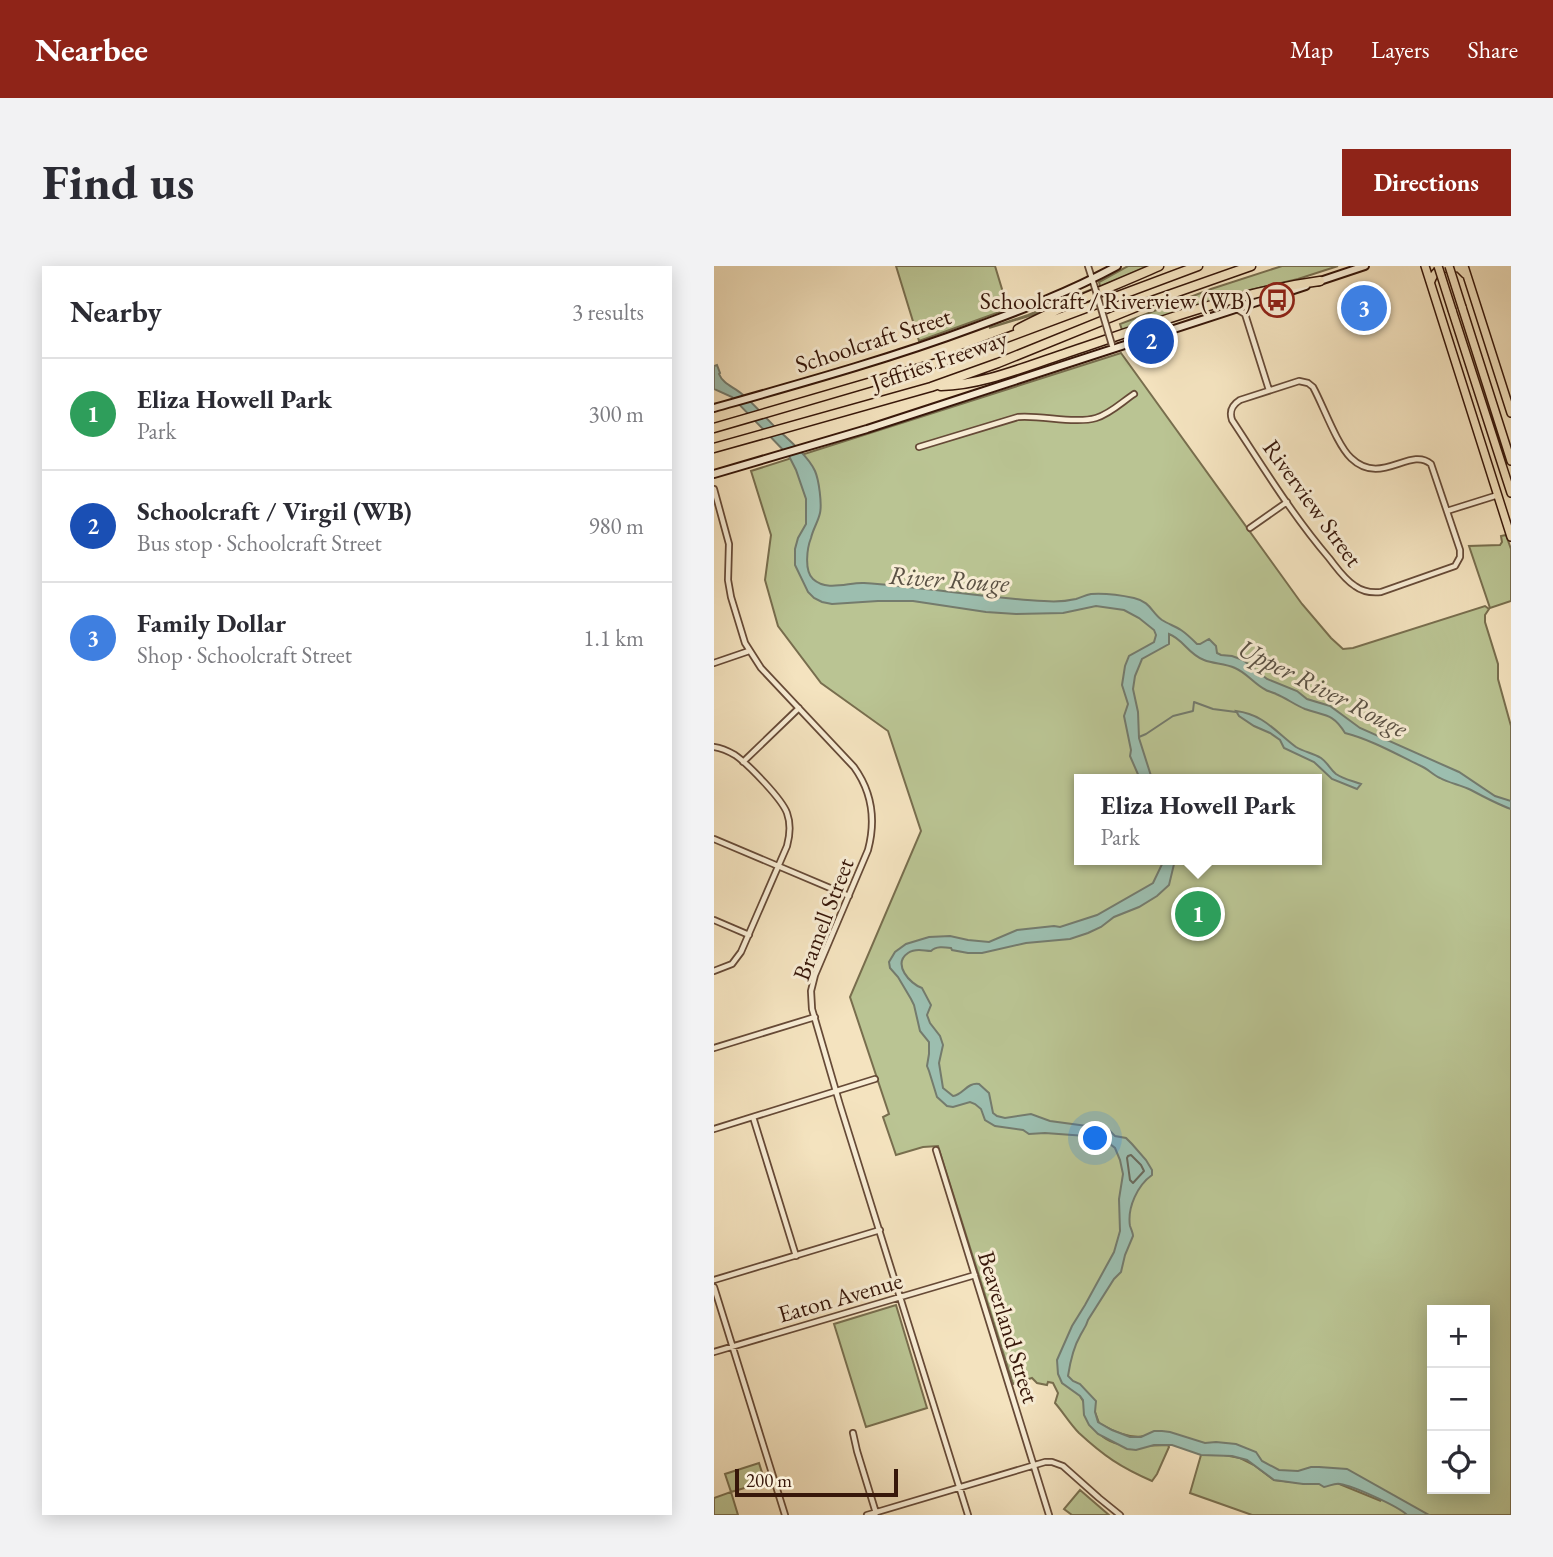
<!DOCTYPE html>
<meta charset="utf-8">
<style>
body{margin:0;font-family:"EB Garamond",serif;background:#f2f2f3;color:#2b2b33}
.controls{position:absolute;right:21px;bottom:21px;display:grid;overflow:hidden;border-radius:0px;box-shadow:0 4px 18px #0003}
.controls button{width:63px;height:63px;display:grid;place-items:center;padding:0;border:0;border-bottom:2px solid #e1e1e2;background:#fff;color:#2b2b33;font:35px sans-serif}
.scale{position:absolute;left:21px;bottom:18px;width:163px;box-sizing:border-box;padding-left:7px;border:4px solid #37170a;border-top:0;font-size:19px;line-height:24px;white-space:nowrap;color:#37170a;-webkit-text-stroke:5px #f8edd5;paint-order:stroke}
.you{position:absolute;left:382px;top:873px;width:24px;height:24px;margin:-18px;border:5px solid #fff;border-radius:50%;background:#1a73e8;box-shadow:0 0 0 10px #1a73e833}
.badge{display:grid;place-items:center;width:46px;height:46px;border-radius:50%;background:#8f2418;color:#fff;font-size:23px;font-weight:700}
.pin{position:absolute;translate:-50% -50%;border:4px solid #fff;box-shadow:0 2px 7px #0006}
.popup{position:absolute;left:360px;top:508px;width:248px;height:91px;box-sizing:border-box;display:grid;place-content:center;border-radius:0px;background:#fff;filter:drop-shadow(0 2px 5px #0005);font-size:23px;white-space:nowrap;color:#7c7c81}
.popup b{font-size:26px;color:#2b2b33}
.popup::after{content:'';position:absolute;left:50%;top:100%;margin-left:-14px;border:14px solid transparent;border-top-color:#fff}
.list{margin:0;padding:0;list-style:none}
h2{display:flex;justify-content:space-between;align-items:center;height:91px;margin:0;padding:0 28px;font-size:30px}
h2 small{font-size:23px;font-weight:400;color:#7c7c81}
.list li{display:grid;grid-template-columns:46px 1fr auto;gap:21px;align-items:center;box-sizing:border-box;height:112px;padding:0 28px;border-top:2px solid #e1e1e2}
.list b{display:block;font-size:26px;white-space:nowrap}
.list p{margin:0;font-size:23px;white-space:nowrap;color:#7c7c81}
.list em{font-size:23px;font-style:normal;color:#7c7c81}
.icon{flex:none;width:38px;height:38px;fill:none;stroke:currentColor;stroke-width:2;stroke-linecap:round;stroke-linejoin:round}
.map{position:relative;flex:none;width:797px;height:1249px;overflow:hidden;border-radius:0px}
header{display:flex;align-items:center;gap:42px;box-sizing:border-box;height:98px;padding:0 35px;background:#8f2418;color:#fff}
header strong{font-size:33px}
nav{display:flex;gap:38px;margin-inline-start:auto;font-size:24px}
.intro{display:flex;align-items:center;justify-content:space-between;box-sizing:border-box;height:168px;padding:0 42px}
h1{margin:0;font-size:49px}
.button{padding:18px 32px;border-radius:0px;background:#8f2418;color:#fff;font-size:24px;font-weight:700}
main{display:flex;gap:42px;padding:0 42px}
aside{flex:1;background:#fff;border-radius:0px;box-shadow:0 4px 18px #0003}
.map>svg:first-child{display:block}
</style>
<header>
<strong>Nearbee</strong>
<nav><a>Map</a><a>Layers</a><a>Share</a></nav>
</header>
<div class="intro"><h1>Find us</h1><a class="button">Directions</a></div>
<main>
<aside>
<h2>Nearby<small>3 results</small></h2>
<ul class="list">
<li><span class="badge" style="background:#2e9e5b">1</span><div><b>Eliza Howell Park</b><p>Park</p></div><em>300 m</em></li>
<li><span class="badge" style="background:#1a4fb4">2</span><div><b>Schoolcraft / Virgil (WB)</b><p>Bus stop · Schoolcraft Street</p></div><em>980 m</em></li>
<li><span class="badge" style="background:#3f7fe0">3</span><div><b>Family Dollar</b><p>Shop · Schoolcraft Street</p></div><em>1.1 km</em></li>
</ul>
</aside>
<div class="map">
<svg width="797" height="1249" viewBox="0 0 797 1249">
<rect width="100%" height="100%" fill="#f4e3bf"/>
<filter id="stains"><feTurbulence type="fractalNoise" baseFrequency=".00286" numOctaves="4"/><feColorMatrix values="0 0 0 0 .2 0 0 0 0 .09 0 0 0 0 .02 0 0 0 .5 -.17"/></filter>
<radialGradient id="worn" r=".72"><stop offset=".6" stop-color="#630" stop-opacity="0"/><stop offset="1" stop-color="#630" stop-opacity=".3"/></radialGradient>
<path fill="#bac493" stroke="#786e4e" stroke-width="2" fill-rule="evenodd" d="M182,0H281L294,43L205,75Z
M414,0H435L325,47L275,62L314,49L386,20L385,16Z
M568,0H624L584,13L536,24L408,64L406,58L497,23Z
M407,87L588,338L617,372L629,383L639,382L771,340L775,343L771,349V356L784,398V413L797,460V1249H538L476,1227L487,1189H510L526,1192L540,1199L560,1214L598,1218L623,1217L667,1235L653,1221L565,1207L538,1190L431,1170C415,1173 399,1165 385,1157L381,1146L366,1130L371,1138C370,1147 373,1151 378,1158C395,1187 425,1179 454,1179L455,1181L443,1208L438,1215C406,1201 390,1190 365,1167C356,1158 349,1146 341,1137L344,1127L339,1117L334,1116L333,1119L323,1117L318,1112L299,1118L224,880L209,881L182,889L169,851L175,848L136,731L207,565L174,465L107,417L64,360L51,314L57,269L37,205ZM365,513H603V594H365ZM718,1044H771V1223H718Z
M792,269L797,283V335L776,342L755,280L786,279L788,276L787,270Z
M182,1039L213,1142L152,1161L120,1058Z
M45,1197L51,1216L17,1226L24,1249H0V1232L17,1226L11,1208Z
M366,1224L395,1249H358L350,1243Z"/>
<path fill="#9cbeaf" stroke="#747b6d" stroke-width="2" d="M3,99L6,107L5,108C9,118 20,121 28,128C40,138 51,151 62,162C74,173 95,191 101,205C105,214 108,238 106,247C104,256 99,263 97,272C93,282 90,305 99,313C113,326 135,316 150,317C211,321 270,332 330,335C340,336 353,335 362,333C368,331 372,329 377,328C392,327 406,329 420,332C437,336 437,346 448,354C454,358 461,360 467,364C473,368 478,373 483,378H486L495,373L502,380L503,387L507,389L518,390L529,394L553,413L583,425L593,433L616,440L646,462L745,506L781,530L797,535V543C783,538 770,531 757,524C747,519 735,517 726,512C719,509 714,503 707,500C682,488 658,474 631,467C619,447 611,450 591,443C581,439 572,432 562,428C561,427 553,425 552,424C540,418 533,407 521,402C511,397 500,398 490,394C474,388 469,373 455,368V378L428,393L421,410L419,423L424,446L425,472L438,513H426L416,490L417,484L410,450L414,438L408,419L411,400L415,390L440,376L442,369L440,364L425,352L410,344L382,340L349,347L302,348L272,346L199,335H164L118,338L108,336L100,332L94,326L81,299V283L84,272L92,258V233L82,204L75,190L18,131L0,123V100Z
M522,445C549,448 562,466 582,481C590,486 599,487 607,492C614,497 616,503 622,508C629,513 639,515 647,518L643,523L618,513L600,496L570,482L566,474L556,467L540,460L525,450Z
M450,594H461L455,619L443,630L425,641L400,651L387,661L374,667L356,673L312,677L268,687H254L238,684L237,682C230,681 222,680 217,685C213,685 209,684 205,684C201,684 197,685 194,687C178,698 196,718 208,722L217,739L213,749L216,757L226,770L229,779L225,797L229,822L239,830C249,829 253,816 265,818L275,827L279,847L283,850L291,852L317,848L336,855L373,860L395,864L401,870L412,872L418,878L432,894L438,904V909C424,919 413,941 416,960C417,963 419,967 419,970L411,989L407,1006L400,1013L374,1054C372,1061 369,1064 366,1070C359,1082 356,1097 354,1110L359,1115L366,1118L382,1135L381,1146L384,1156L398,1164L416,1171H427L440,1165H448L456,1166L491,1177L502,1176L522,1178L542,1186L548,1195L565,1204L584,1205L597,1201H605L633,1203L715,1249H693C684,1240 639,1220 626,1218C620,1217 616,1220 610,1221L605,1218H589L560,1214L533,1194L518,1190L487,1189L458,1179H440L422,1184L413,1183L384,1168L375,1159L370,1149L369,1134L366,1130L348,1117L344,1108L343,1094L358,1060L371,1039L400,986L406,965L405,933L409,908L406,894L401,882L392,875L372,870L331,867L315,868L309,864L281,860L271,854L267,843L261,838L256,836L239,841L233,840L223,831L215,805L213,800L215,788V776L206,765L200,739L197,733L184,711L176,702L175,696L181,686L192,678L215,671L236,670L254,674L275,676L303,664L340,660L346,661L383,649L439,617Z"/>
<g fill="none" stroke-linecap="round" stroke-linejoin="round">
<path stroke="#6a6a5c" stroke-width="2" d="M417,889L427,899L430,905L419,917L416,914L413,892L414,890Z"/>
<path stroke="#747b6d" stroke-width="2" d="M425,471L432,468L459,450L479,445L480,436L499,443L522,446"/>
<g stroke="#664a37" stroke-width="8">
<path id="minor" d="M374,0L381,22
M523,43L531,48L555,124
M585,115L594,117L599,121C609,139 623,179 637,192C667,221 696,180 717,198L746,284V291L741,300L667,326C657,327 649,326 641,320C630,313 623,302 615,292C579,250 549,201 518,154C515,145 518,139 526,134Z
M205,181L304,151C328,149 361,158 382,152C396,148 408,136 420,128
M0,223L15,278L14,314L17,331L31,377L47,402L140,501C158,526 162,554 154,584L101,709L97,725L98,743L126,839L254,1249
M733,245L784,229
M536,262L573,236
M0,397L35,385
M0,481C7,482 14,485 21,489C34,498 68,533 73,547C77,558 76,569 73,580L27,686L18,698L0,705
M29,496L85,442
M0,573L135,630
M0,654L35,669
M0,782L101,751
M39,851L82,990
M0,863L161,813
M222,884L335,1249
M0,1014L166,964
M0,1021L71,1249
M0,1086L261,1009
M139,1167L143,1185L162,1247
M153,1249L331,1196H338L349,1200L385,1232L406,1249"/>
</g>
<g stroke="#37170a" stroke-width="10">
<path id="secondary" d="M603,16L651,0
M0,142C88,117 175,93 261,61C310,43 357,25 403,0
M0,208L153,163L592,20"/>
</g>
<g stroke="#37170a" stroke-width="10">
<path id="primary" d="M711,0L797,271
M750,0L797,147
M717,15C721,2 732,0 745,2L751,8
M748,41L797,195
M738,44L797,227"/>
</g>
<g stroke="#37170a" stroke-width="11">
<path id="motorway" d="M304,63C349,39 398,21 445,0
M227,120C268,119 310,101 350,88C434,60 518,27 606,15
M0,162L233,94L484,0
M0,182L217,121L284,97L432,37L537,0"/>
</g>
<use href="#minor" stroke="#f8edd5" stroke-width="4.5"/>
<use href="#secondary" stroke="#f8edd5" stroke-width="6"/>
<use href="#primary" stroke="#f4e3bf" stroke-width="7"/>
<use href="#motorway" stroke="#f4e3bf" stroke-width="8"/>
<g stroke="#664a37" stroke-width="8" stroke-linecap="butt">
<path id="minor-bridge" d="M381,22L398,79"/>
</g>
<g stroke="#37170a" stroke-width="10" stroke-linecap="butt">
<path id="primary-bridge" d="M724,0L738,44
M735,0L748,41"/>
</g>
<use href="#minor-bridge" stroke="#f8edd5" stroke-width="4.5"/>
<use href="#primary-bridge" stroke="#f4e3bf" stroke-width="7"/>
</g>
<defs>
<g id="bus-ring" transform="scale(1.75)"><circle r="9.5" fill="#f8edd5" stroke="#8f2418" stroke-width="1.5"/><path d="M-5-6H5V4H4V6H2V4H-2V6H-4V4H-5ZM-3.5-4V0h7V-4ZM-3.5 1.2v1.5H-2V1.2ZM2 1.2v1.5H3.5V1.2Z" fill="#8f2418"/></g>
</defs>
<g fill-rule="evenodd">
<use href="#bus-ring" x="563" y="34"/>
</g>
<g text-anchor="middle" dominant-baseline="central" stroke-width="6" stroke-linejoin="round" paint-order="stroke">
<g font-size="24" fill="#37170a" stroke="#f8edd5" text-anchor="end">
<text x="538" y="34">Schoolcraft / Riverview (WB)</text>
</g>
<g font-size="24" fill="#37170a" stroke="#f8edd5">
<text transform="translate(159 74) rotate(-18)">Schoolcraft Street</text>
<text transform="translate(225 94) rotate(-19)">Jeffries Freeway</text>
<text transform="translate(599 237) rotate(54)">Riverview Street</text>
<text transform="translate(109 653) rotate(-69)">Bramell Street</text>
<text transform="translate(126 1031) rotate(-16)">Eaton Avenue</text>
<text transform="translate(295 1061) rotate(73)">Beaverland Street</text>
</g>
<g font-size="26" font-style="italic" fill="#5a5144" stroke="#f8edd5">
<text transform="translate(235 313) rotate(4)">River Rouge</text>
<text transform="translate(609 422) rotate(27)">Upper River Rouge</text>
</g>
</g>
<rect width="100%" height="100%" filter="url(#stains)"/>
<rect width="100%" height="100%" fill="url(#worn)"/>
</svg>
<div class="controls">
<button>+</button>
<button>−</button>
<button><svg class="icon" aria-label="locate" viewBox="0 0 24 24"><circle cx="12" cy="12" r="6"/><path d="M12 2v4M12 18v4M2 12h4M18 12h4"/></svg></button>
</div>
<div class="scale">200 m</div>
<div class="you"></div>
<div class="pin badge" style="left:484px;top:648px;background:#2e9e5b">1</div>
<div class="popup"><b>Eliza Howell Park</b>Park</div>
<div class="pin badge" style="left:437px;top:75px;background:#1a4fb4">2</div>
<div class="pin badge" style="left:650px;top:42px;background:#3f7fe0">3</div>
</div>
</main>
